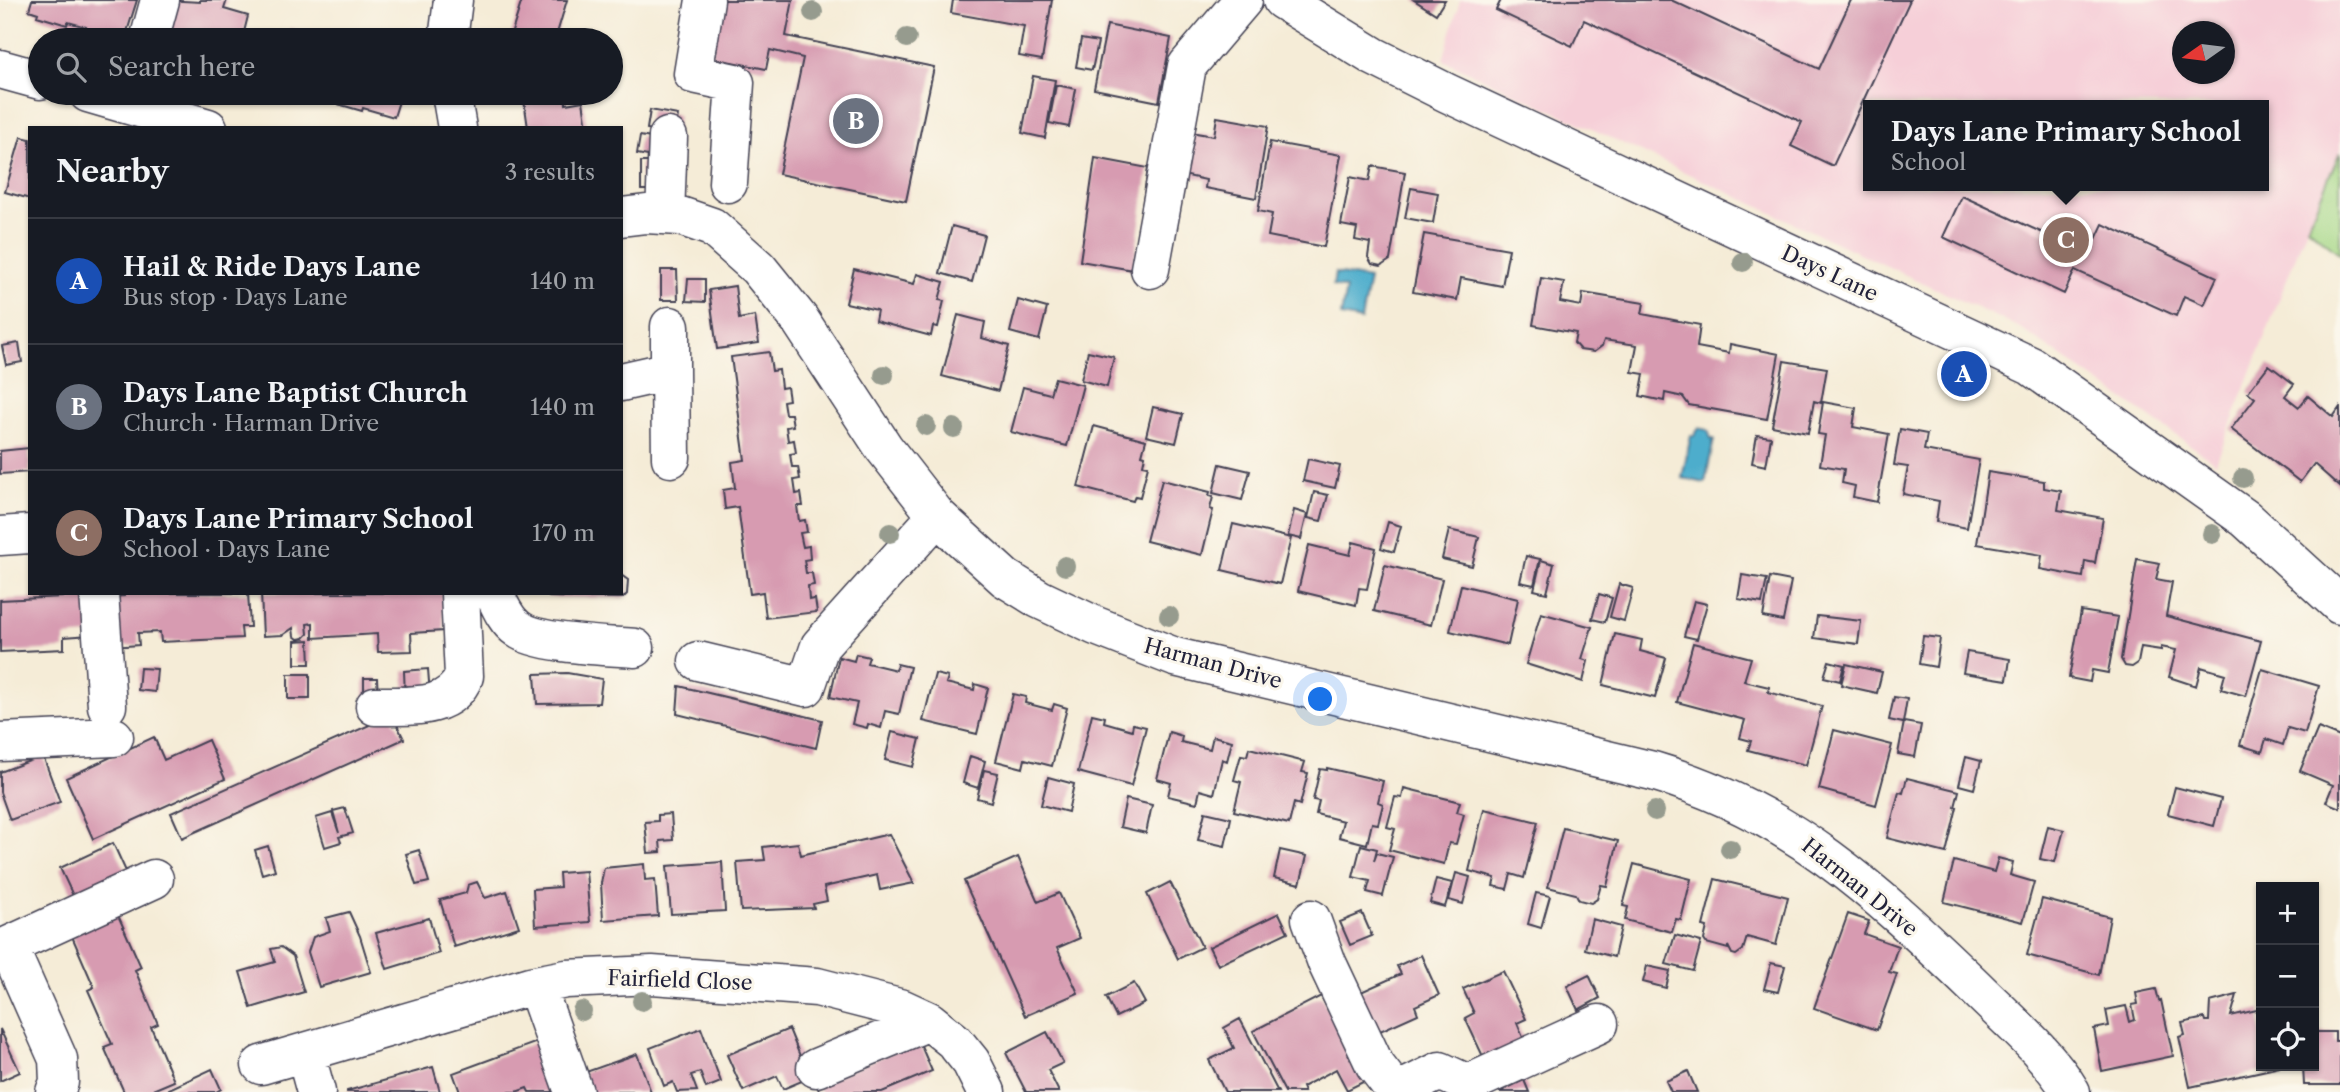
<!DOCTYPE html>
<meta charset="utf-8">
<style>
body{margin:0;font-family:"Libre Caslon Text",serif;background:#20242c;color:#f1f3f6}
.controls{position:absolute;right:21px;bottom:21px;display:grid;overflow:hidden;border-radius:0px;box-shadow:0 2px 5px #0004}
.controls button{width:63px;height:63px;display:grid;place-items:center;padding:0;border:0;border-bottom:2px solid #363941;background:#171b24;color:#f1f3f6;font:35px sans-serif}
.compass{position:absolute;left:2172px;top:21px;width:63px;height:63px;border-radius:50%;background:#171b24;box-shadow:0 2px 5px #0004;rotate:256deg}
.you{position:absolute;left:1321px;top:700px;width:24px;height:24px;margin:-18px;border:5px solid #fff;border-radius:50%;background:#1a73e8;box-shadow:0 0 0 10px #1a73e833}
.badge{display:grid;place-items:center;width:46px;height:46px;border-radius:50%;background:#d1495b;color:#fff;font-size:23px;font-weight:700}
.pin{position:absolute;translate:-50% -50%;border:4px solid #fff;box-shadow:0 2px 7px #0006}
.popup{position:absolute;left:1863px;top:100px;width:406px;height:91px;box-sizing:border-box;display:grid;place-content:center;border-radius:0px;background:#171b24;filter:drop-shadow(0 2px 5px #0005);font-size:23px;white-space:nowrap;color:#9ea1a6}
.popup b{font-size:26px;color:#f1f3f6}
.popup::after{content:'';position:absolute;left:50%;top:100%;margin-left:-14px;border:14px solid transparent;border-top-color:#171b24}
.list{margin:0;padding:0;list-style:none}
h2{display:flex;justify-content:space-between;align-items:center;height:91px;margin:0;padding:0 28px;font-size:30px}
h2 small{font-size:23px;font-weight:400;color:#9ea1a6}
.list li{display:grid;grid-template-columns:46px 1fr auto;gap:21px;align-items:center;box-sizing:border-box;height:126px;padding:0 28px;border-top:2px solid #363941}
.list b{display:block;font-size:26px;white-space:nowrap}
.list p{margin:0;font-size:23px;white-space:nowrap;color:#9ea1a6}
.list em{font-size:23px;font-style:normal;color:#9ea1a6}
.icon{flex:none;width:38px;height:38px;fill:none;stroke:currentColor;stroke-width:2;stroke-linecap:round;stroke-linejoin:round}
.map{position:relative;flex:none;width:2340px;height:1092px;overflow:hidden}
.search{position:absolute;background:#171b24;box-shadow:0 2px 5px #0004;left:28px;top:28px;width:595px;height:77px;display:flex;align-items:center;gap:18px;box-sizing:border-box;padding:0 24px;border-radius:38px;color:#9ea1a6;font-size:26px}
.panel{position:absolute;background:#171b24;box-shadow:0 2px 5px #0004;left:28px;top:126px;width:595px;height:469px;border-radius:0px}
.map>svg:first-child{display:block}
</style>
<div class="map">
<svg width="2340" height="1092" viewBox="0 0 2340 1092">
<rect width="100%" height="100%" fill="#fbf7ec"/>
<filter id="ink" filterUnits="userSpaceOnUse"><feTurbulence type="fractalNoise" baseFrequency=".0143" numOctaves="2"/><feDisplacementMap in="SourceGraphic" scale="14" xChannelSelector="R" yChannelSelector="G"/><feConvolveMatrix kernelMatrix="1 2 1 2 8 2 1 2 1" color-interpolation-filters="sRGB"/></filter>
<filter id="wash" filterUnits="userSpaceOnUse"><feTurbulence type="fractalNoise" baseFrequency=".00686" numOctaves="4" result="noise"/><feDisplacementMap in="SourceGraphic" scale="28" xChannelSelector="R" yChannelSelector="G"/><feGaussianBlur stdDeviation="1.57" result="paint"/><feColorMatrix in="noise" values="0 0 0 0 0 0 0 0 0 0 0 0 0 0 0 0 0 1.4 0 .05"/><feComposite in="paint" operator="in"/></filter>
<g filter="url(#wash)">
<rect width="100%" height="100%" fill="#f5ecd7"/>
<path fill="#f6cfd8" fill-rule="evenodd" d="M1460,0H2340V152L2307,227L2216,463L2020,328L1443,60ZM2182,32H2224V74H2182ZM1868,105H2264V186H1868Z"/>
<path fill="#a5d786" stroke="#647c60" stroke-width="2" d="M2340,152V254L2307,227Z"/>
<path fill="#4dadcc" stroke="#386884" stroke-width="2" d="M1335,273L1369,279L1361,320L1341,316L1346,289L1333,286Z
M1699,428L1708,430L1711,439H1714L1705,483L1682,478L1691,435L1694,436Z"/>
<g id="blocks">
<path fill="#d79bb1" d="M32,0H137L125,38L116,36L115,39L85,30L86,27L68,22L67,25L37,16L38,13L29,10Z
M164,0L200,2V0H227L224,9L248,16L244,32L271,40H163Z
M522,0H567L555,40H523L511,35Z
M717,0H793L786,36L934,67L906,201L779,174L803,58L770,50L766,69L712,58Z
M953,0H1052L1042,60L1019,56L1024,26L951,13Z
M1414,0H1445L1436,14Z
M1501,0H1671L1819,69L1851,0H1910L1833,166L1791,146L1802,122L1584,20L1572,46L1496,10Z
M1107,25L1171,38L1159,102L1094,89Z
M290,28L328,40H287Z
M1081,39L1098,42L1092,70L1076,67Z
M1033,76L1055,80L1045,138L1022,133Z
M1056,85L1076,89L1069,127L1049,123Z
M301,93H393L392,96L400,98L394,117L363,108L362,111L331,102L332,99L314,94L313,97Z
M523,93H565L566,104L583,101L587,128H528Z
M650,110L678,115L675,134L647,129Z
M1217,117L1268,126L1256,198L1205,188L1206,180L1183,175L1190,132L1214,136Z
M640,136L662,140L659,158L637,154Z
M21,137L30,139V199L5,192Z
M1270,142L1341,155L1324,247L1268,236L1272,214L1258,211Z
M1095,158L1148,168L1133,270L1080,261Z
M641,162H659V190H641Z
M1372,166L1405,172L1390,260L1381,266L1372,264L1368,257L1370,243L1355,240L1357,228L1341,225L1350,177L1369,181Z
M1411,188L1438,193L1433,223L1405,218Z
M1962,196L2089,254L2103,224L2217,277L2204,305L2184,296L2176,316L2075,270L2064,294L1943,237Z
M952,226L984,235L972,282L940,273Z
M1424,234L1509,249L1502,286L1461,278L1457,300L1413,292Z
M854,269L914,284L917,274L944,282L939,300L944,301L938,327L933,326L931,336L875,321L877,310L846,303Z
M661,270H677L678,300H661Z
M1541,278L1564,282L1560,302L1581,306L1583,293L1644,303L1642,314L1700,325L1697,347L1729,353L1730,344L1779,354L1767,419L1689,405L1683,397L1665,393L1664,401L1640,396L1644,374L1632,372L1637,345L1604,340L1602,346L1594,352L1580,350L1574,343L1576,333L1533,325Z
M688,279H705V302L686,301Z
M735,286L739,319L755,316L759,343L717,349L709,290Z
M1018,300L1047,308L1039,340L1010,332Z
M958,315L985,322L982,338L1009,346L998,391L942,376Z
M19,343L22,362L6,365L2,346Z
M1088,351L1114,357L1107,387L1081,380Z
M769,352L772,371L779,370L781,388L787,387L789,400L783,401L785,414H791L793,426L786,427L788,441L794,440L796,453L790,454L792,467H798L800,479L794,480L796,494L801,493L803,506H797L799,521L805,520L807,532L800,533L803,547L809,546L810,559L804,560L806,573H812L814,585L808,586L809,600L815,599L817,612L766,618L763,592L750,594L738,507L725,509L723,490L735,488L732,462L745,460L731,357Z
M1784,361L1827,368L1821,403L1814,401L1808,433L1772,426Z
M2269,365L2294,384L2285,396L2299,407L2308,396L2333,417L2340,407V487L2314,464L2300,482L2231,429L2255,398L2248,392Z
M1055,378L1083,385L1067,446L1011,432L1023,387L1050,394Z
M1823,402L1856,408L1853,427L1889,434L1877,502L1853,497L1855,486L1842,483L1844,469L1820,465L1825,435L1818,434Z
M1153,407L1183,414L1176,443L1146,436Z
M1094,426L1146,440L1142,455L1145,456L1143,465L1148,466L1140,497L1135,496L1133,501L1078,487Z
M1900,429L1927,434L1924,450L1979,460L1967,528L1936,522L1939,501L1903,494L1908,467L1894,465Z
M1757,435L1771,437L1766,466L1752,463Z
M29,448L30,472L0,474V451Z
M1308,459L1340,466L1335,488L1303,481Z
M1220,464L1250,471L1242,500L1213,493Z
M1988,472L2044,481V488L2061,491L2058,510L2103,518L2095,563L2085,561L2083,577L2040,569L2042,555L1977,544Z
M1162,480L1210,492L1209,496L1213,497L1210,509L1213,510L1202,555L1146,541Z
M1314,492L1328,495L1321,521L1308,518Z
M1294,510L1307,514L1301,539L1288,536Z
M1388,522L1401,526L1394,552L1381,548Z
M1233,524L1291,538L1280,584L1222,570Z
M1449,530L1479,537L1472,566L1442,559Z
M1353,542L1376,548L1367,589L1359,588L1356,605L1298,591L1309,545L1350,555Z
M1526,556L1540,559L1534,585L1520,582Z
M2137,559L2160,563L2156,579L2172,582L2166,616L2261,641L2246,696L2221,689L2225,674L2201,667L2196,686L2169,677L2176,650L2161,647V650L2141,647L2138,663L2132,667L2125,666L2121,659Z
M1541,560L1554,564L1547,593L1534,590Z
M1385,565L1442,579L1431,625L1374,611Z
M621,575L628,580L627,594L623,598L549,597V593H621Z
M1742,575L1767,579L1762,603L1738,599Z
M1770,577L1791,581L1783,621L1763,617Z
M1619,584L1633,588L1624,621L1610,617Z
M1461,585L1518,599L1508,645L1450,631Z
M61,593H75V596H88L90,635L64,637V649L0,652V600L62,597Z
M124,593H248L250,627H241L242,638L161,642L160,632L138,633L139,645L112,647L109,597L124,596Z
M261,593H442L444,631L411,633L412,651L378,652L377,634L313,638V623L307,624L308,634L304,638L298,639L294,636L293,628L283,635L263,636Z
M1599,594L1612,598L1605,622L1592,619Z
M1694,601L1707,604L1697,639L1684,636Z
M2081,611L2118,617L2108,673L2092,670L2090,682L2069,678Z
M1541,613L1592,627L1582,659L1588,661L1583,682L1526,664Z
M1817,616L1861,621L1858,644L1814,638Z
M1615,634L1642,640L1640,651L1666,658L1655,698L1603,685Z
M1923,636L1940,638L1936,667L1919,664Z
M309,640L310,664H295V641Z
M1693,643L1751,658L1744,681L1769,687L1768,692L1822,706L1806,765L1748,750L1751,741L1740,738L1745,720L1677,702Z
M1967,652L2010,659L2007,680L1963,673Z
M856,654L869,657L867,663L896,670L897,664L910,667L899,714L885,711L881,728L868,724L867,728L852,724L857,703L830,697L839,657L854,661Z
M1829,661L1844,665L1840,681L1824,677Z
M1846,664L1882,672L1877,693L1841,685Z
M140,668L157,669L155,692L138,690Z
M428,669L430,695L405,696L404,671Z
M2262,669L2319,686L2305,733L2288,728L2283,745L2266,739L2262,752L2240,745Z
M567,673L602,679L599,703L537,704L535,674Z
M288,674H310V699H288Z
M935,674L948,677L946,683L974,690L975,684L988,688L977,734L923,721Z
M364,678H377L378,698L364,699Z
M679,686L822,720L816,748L677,714Z
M1013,694L1026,697L1025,703L1052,710L1054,704L1067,708L1052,766L1025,759L1023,768L996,761Z
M1894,697L1907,699L1903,723L1889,720Z
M1092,714L1105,717L1104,722L1132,730L1133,724L1146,727L1131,786L1078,772Z
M392,715L404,739L182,838L171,813Z
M1904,722L1921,725L1915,757L1898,754Z
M2318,728L2340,737V808L2326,802L2333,785L2300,771Z
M1834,730L1892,745L1876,805L1819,789Z
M892,732L920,739L913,767L885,760Z
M1169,732L1182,736L1181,742L1210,749L1213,736L1232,741L1227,761L1222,759L1214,794L1200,790L1197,803L1168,796L1171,783L1157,779Z
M154,737L164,760L208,740L225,779L93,839L66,778Z
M1249,748L1305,762L1302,772L1308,773L1300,805L1294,803L1289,824L1234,811L1241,782L1234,780L1241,755L1247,756Z
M43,756L60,802L10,820L0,792V772Z
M970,756L985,761L978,788L963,783Z
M1966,757L1981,761L1974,789L1959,785Z
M1327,768L1383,781L1378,802L1383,804L1378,824L1372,823L1367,844L1339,837L1343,821L1316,814L1319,801L1313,800L1320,769L1327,770Z
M984,770L998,773L991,802L977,798Z
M1048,777L1074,784L1068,812L1041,805Z
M1907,778L1959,791L1955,807H1957L1946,853L1887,838L1899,792L1903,793Z
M2175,787L2221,799L2214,826L2168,814Z
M1404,788L1460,802L1457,812L1464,814L1456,844L1449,843L1444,864L1389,850L1395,829L1387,827L1395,797L1402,798Z
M1126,799L1152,805L1146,833L1120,827Z
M345,808L353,833L339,837L341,842L325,847L316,818L332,813L339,833L333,811Z
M1484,809L1538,822L1524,878L1511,874L1507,889L1493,886L1495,878L1469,871Z
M1205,812L1231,818L1225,846L1198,840Z
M671,814L673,840L660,841L661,852L648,853L645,822L658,821V815Z
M2048,826L2064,830L2055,862L2040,859Z
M1563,828L1618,841L1607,886L1601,885L1597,899L1591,903L1579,900L1576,894L1548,887Z
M889,834L914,883L880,890L877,875L824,887L827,901L813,904L814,908L741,911L737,862L765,860L763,847L798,843L801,855Z
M113,843L129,878L76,902L60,868Z
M1361,845L1377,849L1374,861L1377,853L1393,857L1383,896L1367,892L1370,881L1353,877Z
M268,846L275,870L262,874L255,850Z
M419,850L429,882L416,885L406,854Z
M1280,850L1307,856L1300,884L1274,878Z
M1018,857L1038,902L1059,893L1080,938L1057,948L1078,993L1025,1016L964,881Z
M1998,858L2013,862L2010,875L2034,882L2023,922L1944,902L1954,861L1994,872Z
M722,862L725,911L671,914L667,866Z
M644,864L645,880L655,879L658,916L603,920L601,883L604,868Z
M1634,864L1691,879L1681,920L1676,919L1672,932L1625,920L1628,907L1623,906Z
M586,871L590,922L535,926L533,889L560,887L559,873Z
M1456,873L1470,877L1463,904L1449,900Z
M1436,879L1452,883L1445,907L1430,903Z
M1715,879L1788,897L1776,945L1747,937L1743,950L1736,955L1732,954L1728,946V949L1706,943L1704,940L1707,927L1703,926Z
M477,882L485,898L507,891L519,927L454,947L440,900L466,893L468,885Z
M1170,882L1202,947L1178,959L1147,894Z
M1536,893L1550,896L1541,928L1528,924Z
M2042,899L2110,917L2099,975L2027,955Z
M349,912L360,936L371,972L319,987L308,952L313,937L330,931L326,918Z
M117,913L141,967L135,970L158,1024L151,1027L174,1081L148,1092H124L104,1047L112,1044L88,990L94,987L71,934Z
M1279,913L1288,932L1218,965L1209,947Z
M1362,913L1372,936L1350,945L1340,922Z
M1848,914L1869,921L1864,934L1898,946L1889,972L1897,974L1877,1030L1814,1008Z
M429,918L439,953L387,969L376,933Z
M1592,919L1621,927L1614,957L1585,949Z
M1675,935L1701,942L1693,971L1666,964Z
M281,947L293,956L304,992L251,1008L240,972L275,962L271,949Z
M1421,955L1439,995L1415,1006L1418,1014L1369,1036L1352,996L1401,974L1397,966Z
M1771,963L1785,966L1778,992L1764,989Z
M1647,966L1670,971L1666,988L1643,982Z
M1503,971L1526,1019L1517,1023L1527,1047L1487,1065L1465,1018L1474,1013L1463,989Z
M1589,975L1600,998L1578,1010L1567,986Z
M1134,983L1145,1003L1116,1017L1106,997Z
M2156,989L2159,1001L2161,1000L2173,1056L2102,1071L2094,1029L2109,1026L2106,1010L2126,1006L2130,1022L2135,1020L2132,1005L2138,1004L2136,993Z
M2237,995L2231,1016L2261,1009V1066L2280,1067L2190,1087L2179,1037L2185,1035L2182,1023L2205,1018L2206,1021H2209L2210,1002Z
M1321,996L1365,1081L1347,1090L1336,1069L1302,1087L1304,1092H1285L1253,1031Z
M1240,1019L1278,1092H1225L1209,1060L1234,1048L1224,1028Z
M701,1028L721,1082L706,1088L700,1072L691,1075L697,1091L677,1092L673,1082L664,1086L650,1048Z
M0,1029L20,1072L0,1081Z
M789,1029L809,1078L783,1089L777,1076L743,1091L727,1055Z
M1047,1032L1063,1063L1048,1070L1059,1092H1026L1006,1053Z
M2314,1032H2335V1041H2340V1085H2304L2303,1066H2314Z
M540,1041L556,1092H529L527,1088L516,1092H460L453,1073Z
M919,1041L932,1071L882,1092H820L816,1085Z
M637,1054L651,1092H590L583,1073Z
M433,1067L440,1092H347V1091Z
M212,1069L221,1089L216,1092H170L169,1089Z
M1688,1071L1697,1092H1671L1666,1081Z
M1524,1080L1529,1092H1499Z"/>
</g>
</g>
<g filter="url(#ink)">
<use href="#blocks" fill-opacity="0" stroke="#424052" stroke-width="2"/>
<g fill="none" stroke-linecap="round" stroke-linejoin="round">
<g stroke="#424052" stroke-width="41">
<path id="minor" d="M705,0L693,74L735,83L728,183
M1282,0L1373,56L1447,93L2031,366L2246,519L2340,605
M149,40L160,0
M448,40L453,0
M0,69L40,80
M88,93L208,128
M451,93L457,128
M665,215L668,137
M621,217L646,214L680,216L712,227L758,268L800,320L884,448L937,516L1005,578L1039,599L1096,626L1175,657L1653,771C1790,811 1874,890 1975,987C2008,1020 2047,1052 2071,1092
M1150,269L1187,66L1243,0
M670,371V326
M621,382L670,371L671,458
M0,536L30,534
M99,593L107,706
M494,593C500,606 506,621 518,629C537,644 609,646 635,648
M698,661L806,687L820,646L937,516
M375,706C406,705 450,712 464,676L460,593
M0,742L114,737
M1311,919L1327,963L1375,1065L1396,1092
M536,985L574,1092
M305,1052L316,1092
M261,1065L530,986L566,979L652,975L817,987L903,1009L929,1021L954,1041L971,1062L986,1092
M816,1068L929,1021
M55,1092L59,1082L58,1059L8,946L154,879
M1397,1092L1440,1071L1468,1084L1599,1024"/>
</g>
<use href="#minor" stroke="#fff" stroke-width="38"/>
</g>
<g fill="#969b8e">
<circle cx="813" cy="12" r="10"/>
<circle cx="907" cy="38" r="10"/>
<circle cx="1743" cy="262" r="10"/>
<circle cx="884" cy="375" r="10"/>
<circle cx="926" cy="426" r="10"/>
<circle cx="954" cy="428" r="10"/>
<circle cx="2243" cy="478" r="10"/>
<circle cx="890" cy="533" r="10"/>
<circle cx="2212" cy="534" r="10"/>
<circle cx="1065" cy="566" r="10"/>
<circle cx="1169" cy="616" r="10"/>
<circle cx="1655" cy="811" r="10"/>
<circle cx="1730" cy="849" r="10"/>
<circle cx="642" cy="1001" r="10"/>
<circle cx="582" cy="1011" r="10"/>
</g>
</g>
<g text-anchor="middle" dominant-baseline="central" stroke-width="6" stroke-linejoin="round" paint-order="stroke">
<g font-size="21" fill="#22223b" stroke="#fbf7ec">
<text transform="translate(1830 273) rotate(25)">Days Lane</text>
<text transform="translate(1213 663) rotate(15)">Harman Drive</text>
<text transform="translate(1860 887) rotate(39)">Harman Drive</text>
<text transform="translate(680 980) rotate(2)">Fairfield Close</text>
</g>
</g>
</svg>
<div class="controls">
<button>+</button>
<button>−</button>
<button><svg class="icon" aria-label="locate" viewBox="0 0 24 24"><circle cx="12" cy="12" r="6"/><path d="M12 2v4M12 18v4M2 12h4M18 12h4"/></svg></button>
</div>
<svg class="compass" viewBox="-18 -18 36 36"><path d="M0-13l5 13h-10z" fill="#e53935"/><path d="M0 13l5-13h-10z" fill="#9ea1a6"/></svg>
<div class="you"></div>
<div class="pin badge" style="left:1964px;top:374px;background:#1a4fb4">A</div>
<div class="pin badge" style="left:856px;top:121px;background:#6b7280">B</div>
<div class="pin badge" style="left:2066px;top:240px;background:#8d6e63">C</div>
<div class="popup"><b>Days Lane Primary School</b>School</div>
<div class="search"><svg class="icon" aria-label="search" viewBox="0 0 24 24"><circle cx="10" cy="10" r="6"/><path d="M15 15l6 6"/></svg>Search here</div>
<section class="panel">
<h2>Nearby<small>3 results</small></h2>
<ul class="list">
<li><span class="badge" style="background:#1a4fb4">A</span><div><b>Hail &amp; Ride Days Lane</b><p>Bus stop · Days Lane</p></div><em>140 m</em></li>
<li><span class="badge" style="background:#6b7280">B</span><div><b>Days Lane Baptist Church</b><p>Church · Harman Drive</p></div><em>140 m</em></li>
<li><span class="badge" style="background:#8d6e63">C</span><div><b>Days Lane Primary School</b><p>School · Days Lane</p></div><em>170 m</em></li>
</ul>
</section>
</div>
